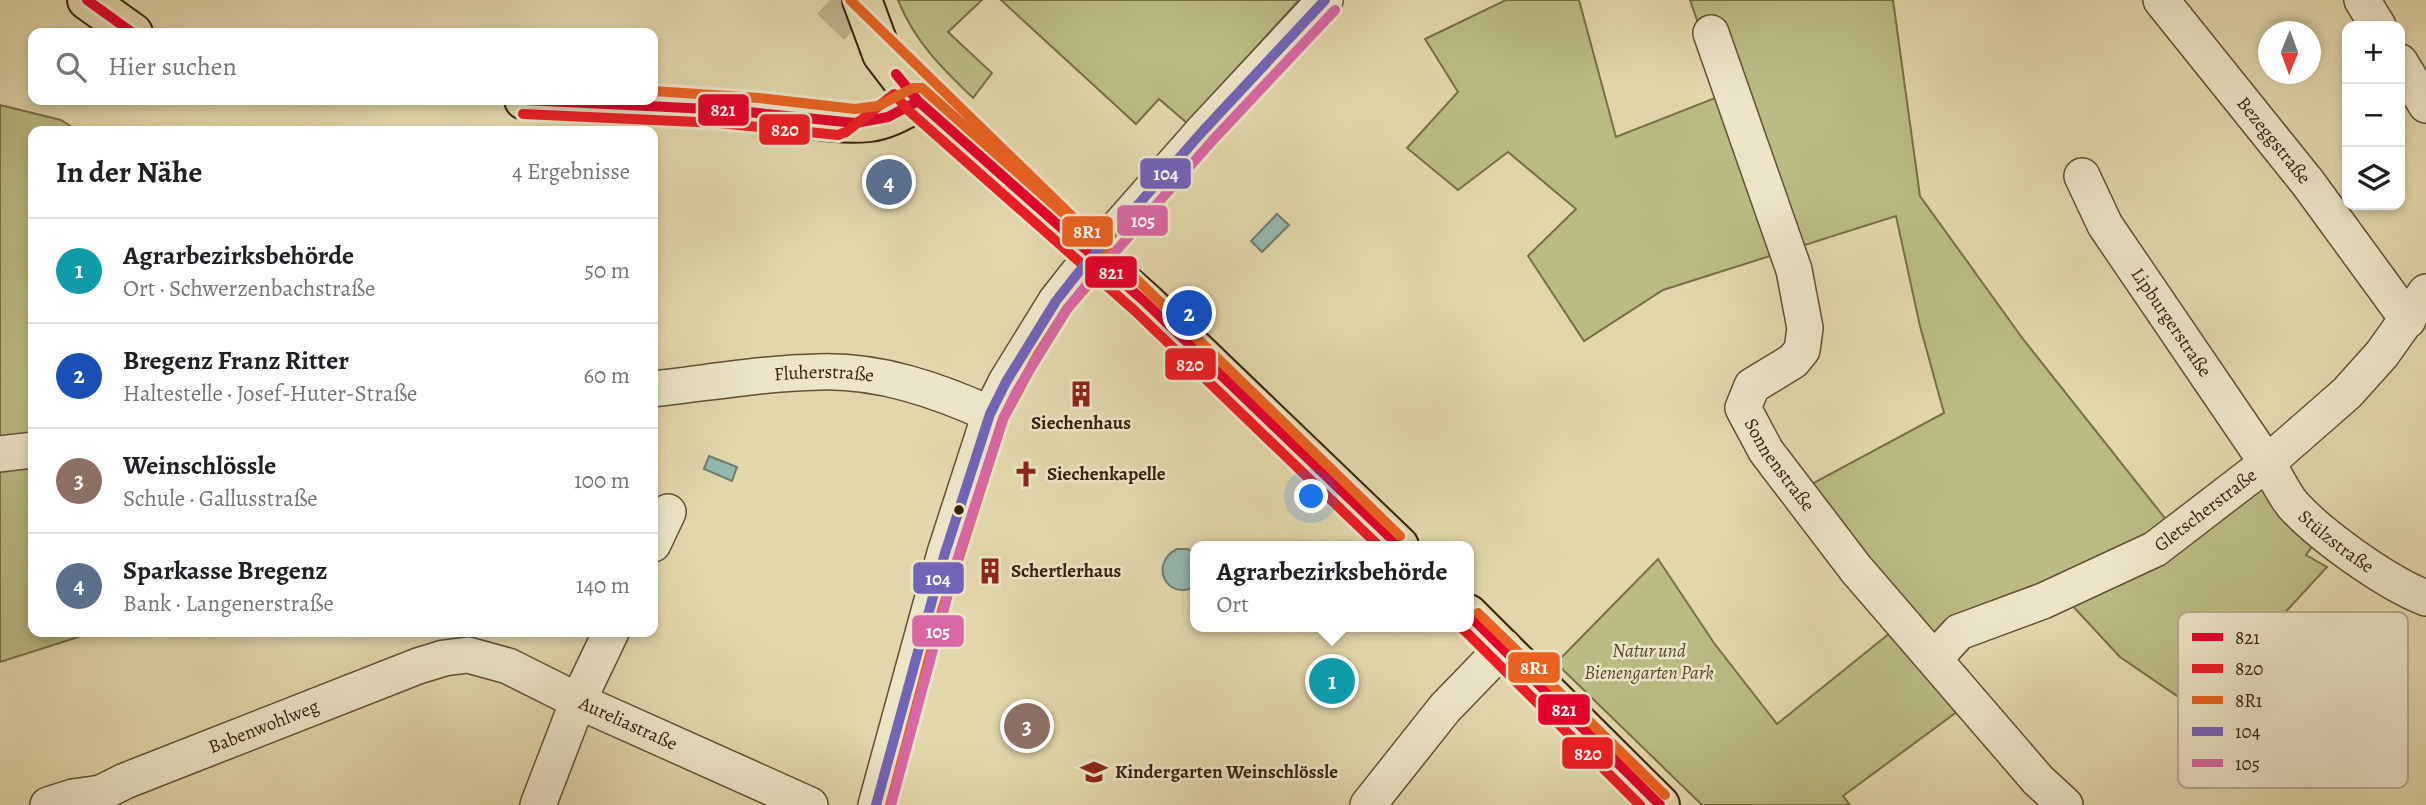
<!DOCTYPE html>
<html lang="de">
<meta charset="utf-8">
<style>
body{margin:0;font-family:Alegreya,serif;background:#f2f2f2;color:#202124}
.controls{position:absolute;right:21px;top:21px;display:grid;overflow:hidden;border-radius:14px;box-shadow:0 4px 10px #0003}
.controls button{width:63px;height:63px;display:grid;place-items:center;padding:0;border:0;border-bottom:2px solid #e0e0e0;background:#fff;color:#202124;font:35px sans-serif}
.compass{position:absolute;left:2258px;top:21px;width:63px;height:63px;border-radius:50%;background:#fff;box-shadow:0 4px 10px #0003;rotate:181deg}
.you{position:absolute;left:1312px;top:497px;width:24px;height:24px;margin:-18px;border:5px solid #fff;border-radius:50%;background:#1a73e8;box-shadow:0 0 0 10px #1a73e833}
.badge{display:grid;place-items:center;width:46px;height:46px;border-radius:50%;background:#8f2418;color:#fff;font-size:23px;font-weight:700}
.pin{position:absolute;translate:-50% -50%;border:4px solid #fff;box-shadow:0 2px 7px #0006}
.popup{position:absolute;left:1190px;top:541px;width:284px;height:91px;box-sizing:border-box;display:grid;place-content:center;border-radius:14px;background:#fff;filter:drop-shadow(0 2px 5px #0005);font-size:23px;white-space:nowrap;color:#757577}
.popup b{font-size:26px;color:#202124}
.popup::after{content:'';position:absolute;left:50%;top:100%;margin-left:-14px;border:14px solid transparent;border-top-color:#fff}
.list{margin:0;padding:0;list-style:none}
h2{display:flex;justify-content:space-between;align-items:center;height:91px;margin:0;padding:0 28px;font-size:30px}
h2 small{font-size:23px;font-weight:400;color:#757577}
.list li{display:grid;grid-template-columns:46px 1fr auto;gap:21px;align-items:center;box-sizing:border-box;height:105px;padding:0 28px;border-top:2px solid #e0e0e0}
.list b{display:block;font-size:26px;white-space:nowrap}
.list p{margin:0;font-size:23px;white-space:nowrap;color:#757577}
.list em{font-size:23px;font-style:normal;color:#757577}
.icon{flex:none;width:38px;height:38px;fill:none;stroke:currentColor;stroke-width:2;stroke-linecap:round;stroke-linejoin:round}
.map{position:relative;flex:none;width:2426px;height:805px;overflow:hidden}
.search{position:absolute;background:#fff;box-shadow:0 4px 10px #0003;left:28px;top:28px;width:630px;height:77px;display:flex;align-items:center;gap:18px;box-sizing:border-box;padding:0 24px;border-radius:14px;color:#757577;font-size:26px}
.panel{position:absolute;background:#fff;box-shadow:0 4px 10px #0003;left:28px;top:126px;width:630px;height:511px;border-radius:14px}
.map>svg:first-child{display:block}
</style>
<div class="map">
<svg width="2426" height="805" viewBox="0 0 2426 805">
<rect width="100%" height="100%" fill="#e2d7ab"/>
<filter id="stains"><feTurbulence type="fractalNoise" baseFrequency=".00286" numOctaves="4"/><feColorMatrix values="0 0 0 0 .2 0 0 0 0 .09 0 0 0 0 .02 0 0 0 .5 -.17"/></filter>
<radialGradient id="worn" r=".72"><stop offset=".6" stop-color="#630" stop-opacity="0"/><stop offset="1" stop-color="#630" stop-opacity=".3"/></radialGradient>
<path fill="#babc84" stroke="#786f48" stroke-width="2" d="M898,0H982L948,32L992,73L973,98C941,67 915,42 898,0Z
M1001,0H1299L1187,123L1159,99L1136,124Z
M1506,0H1579L1616,137L1723,95L1690,0H1893L1920,196L2023,339L2183,541L2261,489L2271,494L2316,541L2306,555L2327,567L2256,644L2373,761L2356,786L2240,739L2120,657L2068,601L1969,641L1954,663L1977,697L1843,796L1850,805H1702L1556,663L1658,559L1714,643L1777,724L1906,620L1806,487L1944,413L1920,326L1896,216L1663,290L1584,341L1528,256L1576,209L1508,152L1458,190L1407,148L1458,92L1425,39Z
M0,105L61,120L78,131H33V632H94L0,662Z"/>
<path fill="#95b8af" stroke="#6f7c6e" stroke-width="2" d="M1277,214L1289,225L1262,252L1251,241Z
M709,456L737,467L732,481L704,469Z
M1177,549H1187L1195,552V587C1167,601 1148,564 1177,549Z"/>
<g fill="none" stroke-linecap="round" stroke-linejoin="round">
<path stroke="#c0b38b" stroke-width="38" stroke-dasharray="38 19" stroke-linecap="butt" d="M830,0L885,53"/>
<g stroke="#624f34" stroke-width="38">
<g id="minor">
<path id="s1" d="M2161,0L2308,183L2408,320"/>
<path d="M2362,0L2378,26"/>
<path id="s2" d="M1711,33L1794,270L1805,328L1802,350L1793,361L1752,386L1743,408L1766,451L1856,569L2038,780L2065,805"/>
<path d="M2400,62L2426,105"/>
<path id="s3" d="M2082,176L2105,225L2267,463C2276,476 2283,493 2293,505C2321,536 2387,583 2426,598"/>
<path id="s4" d="M653,389C708,383 763,373 819,372C879,370 937,390 990,414"/>
<path d="M0,454L33,450"/>
<path d="M653,544L668,512"/>
<path id="s5" d="M1935,658L1959,632L2043,601L2155,549L2267,463L2347,393L2382,354L2426,292"/>
<path d="M48,805L73,797L101,793"/>
<path id="s6" d="M90,805L101,793L125,781L418,666L444,658L468,655L508,666L578,701L810,805"/>
<path d="M538,805L578,701L611,632"/>
<path d="M876,805L945,553L990,414L1006,382L1056,301L1078,273L1202,132L1325,0"/>
<path d="M1368,805L1445,708L1504,647"/>
</g>
</g>
<g stroke="#37220d" stroke-width="42">
<path id="major" d="M87,0L133,33
M862,0L882,54L918,101L1144,301L1399,546
M524,100C602,103 680,106 758,112C795,115 833,126 869,122C887,120 903,111 918,101
M1468,614L1660,805"/>
</g>
<use href="#minor" stroke="#ece5c8" stroke-width="35"/>
<use href="#major" stroke="#e2d7ab" stroke-width="38"/>
<g stroke="#ece5c8" stroke-width="16">
<path id="bus-1" d="M87,0L133,33
M896,74L918,101L1144,301L1399,546
M524,100L729,110L855,123L888,117L918,101
M1468,614L1660,805"/>
</g>
<g stroke="#ece5c8" stroke-width="16">
<path id="bus-2" d="M523,114L719,123L838,135L846,132L894,94L909,111L1135,311L1379,546
M1461,627L1640,805"/>
</g>
<g stroke="#ece5c8" stroke-width="16">
<path id="bus-3" d="M850,0L1400,536
M653,91L759,98L855,109L878,106L913,88H922L1107,252L1106,264L1067,309L1037,356L1003,419L940,617L890,805
M1478,613L1665,795"/>
</g>
<g stroke="#ece5c8" stroke-width="16">
<path id="bus-4" d="M876,805L945,553L990,414L1006,382L1056,301L1078,273L1202,132L1325,0"/>
</g>
<g stroke="#ece5c8" stroke-width="16">
<path id="bus-5" d="M891,805L958,557L1003,419L1018,389L1067,309L1089,282L1212,141L1335,10"/>
</g>
<use href="#bus-1" stroke="#e4002b" stroke-width="10"/>
<use href="#bus-2" stroke="#ed1c24" stroke-width="10"/>
<use href="#bus-3" stroke="#e96221" stroke-width="10"/>
<use href="#bus-4" stroke="#7264b8" stroke-width="10"/>
<use href="#bus-5" stroke="#d867a5" stroke-width="10"/>
</g>
<defs>
<g id="building-bare" transform="scale(2.1)"><path d="M-4-6H4V6H1V3H-1V6H-4ZM-2.5-4.3h1.7v1.8h-1.7ZM.8-4.3h1.7v1.8H.8ZM-2.5-1h1.7V.8h-1.7ZM.8-1h1.7V.8H.8Z" fill="#8f2418" stroke="#ece5c8" stroke-width="2.5" paint-order="stroke"/></g>
<g id="church-bare" transform="scale(2.1)"><path d="M-1.2-6h2.4v3.5h3.3v2.4h-3.3V6h-2.4V-.1h-3.3v-2.4h3.3Z" fill="#8f2418" stroke="#ece5c8" stroke-width="2.5" paint-order="stroke"/></g>
<g id="school-bare" transform="scale(2.1)"><path d="M0-5L7-2L0 1L-7-2ZM-4 1L0 2.5L4 1V4Q0 6-4 4Z" fill="#8f2418" stroke="#ece5c8" stroke-width="2.5" paint-order="stroke"/></g>
</defs>
<g fill-rule="evenodd">
<use href="#building-bare" x="1081" y="394"/>
<use href="#church-bare" x="1026" y="474"/>
<use href="#building-bare" x="990" y="571"/>
<use href="#school-bare" x="1094" y="772"/>
</g>
<circle fill="#37220d" stroke="#ece5c8" stroke-width="2.5" cx="959" cy="510" r="6"/>
<g text-anchor="middle" dominant-baseline="central" stroke-width="5" stroke-linejoin="round" paint-order="stroke">
<g font-size="19" fill="#37220d" stroke="#ece5c8">
<text stroke="none"><textPath href="#s1" startOffset="180">Bezeggstraße</textPath></text>
<text stroke="none"><textPath href="#s3" startOffset="172">Lipburgerstraße</textPath></text>
<text stroke="none"><textPath href="#s4" startOffset="172">Fluherstraße</textPath></text>
<text stroke="none"><textPath href="#s2" startOffset="486">Sonnenstraße</textPath></text>
<text stroke="none"><textPath href="#s5" startOffset="312">Gletscherstraße</textPath></text>
<text stroke="none"><textPath href="#s3" startOffset="448">Stülzstraße</textPath></text>
<text stroke="none"><textPath href="#s6" startOffset="584">Aureliastraße</textPath></text>
<text stroke="none"><textPath href="#s6" startOffset="192">Babenwohlweg</textPath></text>
</g>
<g font-size="19" font-weight="bold" fill="#37220d" stroke="#ece5c8" text-anchor="start">
<text x="1081" y="423" text-anchor="middle">Siechenhaus</text>
<text x="1047" y="474">Siechenkapelle</text>
<text x="1011" y="571">Schertlerhaus</text>
<text x="1115" y="772">Kindergarten Weinschlössle</text>
</g>
<g font-size="19" font-style="italic" fill="#58482b" stroke="#ece5c8">
<text x="1649" y="651">Natur und<tspan x="1649" dy="22">Bienengarten Park</tspan></text>
</g>
</g>
<rect x="2178" y="612" width="230" height="176" rx="10" fill="#ece5c8" stroke="#b6aa90" stroke-width="2"/>
<rect x="2192" y="633" width="31" height="8" fill="#e4002b"/>
<rect x="2192" y="664" width="31" height="9" fill="#ed1c24"/>
<rect x="2192" y="696" width="31" height="8" fill="#e96221"/>
<rect x="2192" y="727" width="31" height="9" fill="#7264b8"/>
<rect x="2192" y="759" width="31" height="8" fill="#d867a5"/>
<g font-size="19" fill="#37220d">
<text x="2235" y="644">821</text>
<text x="2235" y="675">820</text>
<text x="2235" y="707">8R1</text>
<text x="2235" y="738">104</text>
<text x="2235" y="770">105</text>
</g>
<g stroke="#ece5c8" stroke-width="2.5">
<rect x="697" y="93" width="53" height="34" rx="7" fill="#e4002b"/>
<rect x="758" y="113" width="53" height="33" rx="7" fill="#ed1c24"/>
<rect x="1139" y="157" width="53" height="33" rx="7" fill="#7264b8"/>
<rect x="1116" y="204" width="53" height="33" rx="7" fill="#d867a5"/>
<rect x="1061" y="215" width="53" height="33" rx="7" fill="#e96221"/>
<rect x="1084" y="255" width="54" height="34" rx="7" fill="#e4002b"/>
<rect x="1164" y="347" width="53" height="34" rx="7" fill="#ed1c24"/>
<rect x="912" y="561" width="53" height="34" rx="7" fill="#7264b8"/>
<rect x="911" y="614" width="54" height="34" rx="7" fill="#d867a5"/>
<rect x="1507" y="651" width="54" height="33" rx="7" fill="#e96221"/>
<rect x="1537" y="693" width="54" height="33" rx="7" fill="#e4002b"/>
<rect x="1561" y="736" width="53" height="34" rx="7" fill="#ed1c24"/>
</g>
<g font-size="19" text-anchor="middle" font-weight="bold" fill="#fff">
<text x="723" y="116">821</text>
<text x="785" y="136">820</text>
<text x="1166" y="180">104</text>
<text x="1143" y="227">105</text>
<text x="1087" y="238">8R1</text>
<text x="1111" y="279">821</text>
<text x="1190" y="371">820</text>
<text x="938" y="585">104</text>
<text x="938" y="638">105</text>
<text x="1534" y="674">8R1</text>
<text x="1564" y="716">821</text>
<text x="1588" y="760">820</text>
</g>
<rect width="100%" height="100%" filter="url(#stains)"/>
<rect width="100%" height="100%" fill="url(#worn)"/>
</svg>
<div class="controls">
<button>+</button>
<button>−</button>
<button><svg class="icon" aria-label="layers" viewBox="0 0 24 24"><path d="M12 4l9 5-9 5-9-5zM3 14l9 5 9-5"/></svg></button>
</div>
<svg class="compass" viewBox="-18 -18 36 36"><path d="M0-13l5 13h-10z" fill="#e53935"/><path d="M0 13l5-13h-10z" fill="#757577"/></svg>
<div class="you"></div>
<div class="pin badge" style="left:1332px;top:681px;background:#0f9aa8">1</div>
<div class="popup"><b>Agrarbezirksbehörde</b>Ort</div>
<div class="pin badge" style="left:1189px;top:313px;background:#1a4fb4">2</div>
<div class="pin badge" style="left:1027px;top:726px;background:#8d6e63">3</div>
<div class="pin badge" style="left:889px;top:182px;background:#5c6f8a">4</div>
<div class="search"><svg class="icon" aria-label="search" viewBox="0 0 24 24"><circle cx="10" cy="10" r="6"/><path d="M15 15l6 6"/></svg>Hier suchen</div>
<section class="panel">
<h2>In der Nähe<small>4 Ergebnisse</small></h2>
<ul class="list">
<li><span class="badge" style="background:#0f9aa8">1</span><div><b>Agrarbezirksbehörde</b><p>Ort · Schwerzenbachstraße</p></div><em>50 m</em></li>
<li><span class="badge" style="background:#1a4fb4">2</span><div><b>Bregenz Franz Ritter</b><p>Haltestelle · Josef-Huter-Straße</p></div><em>60 m</em></li>
<li><span class="badge" style="background:#8d6e63">3</span><div><b>Weinschlössle</b><p>Schule · Gallusstraße</p></div><em>100 m</em></li>
<li><span class="badge" style="background:#5c6f8a">4</span><div><b>Sparkasse Bregenz</b><p>Bank · Langenerstraße</p></div><em>140 m</em></li>
</ul>
</section>
</div>
